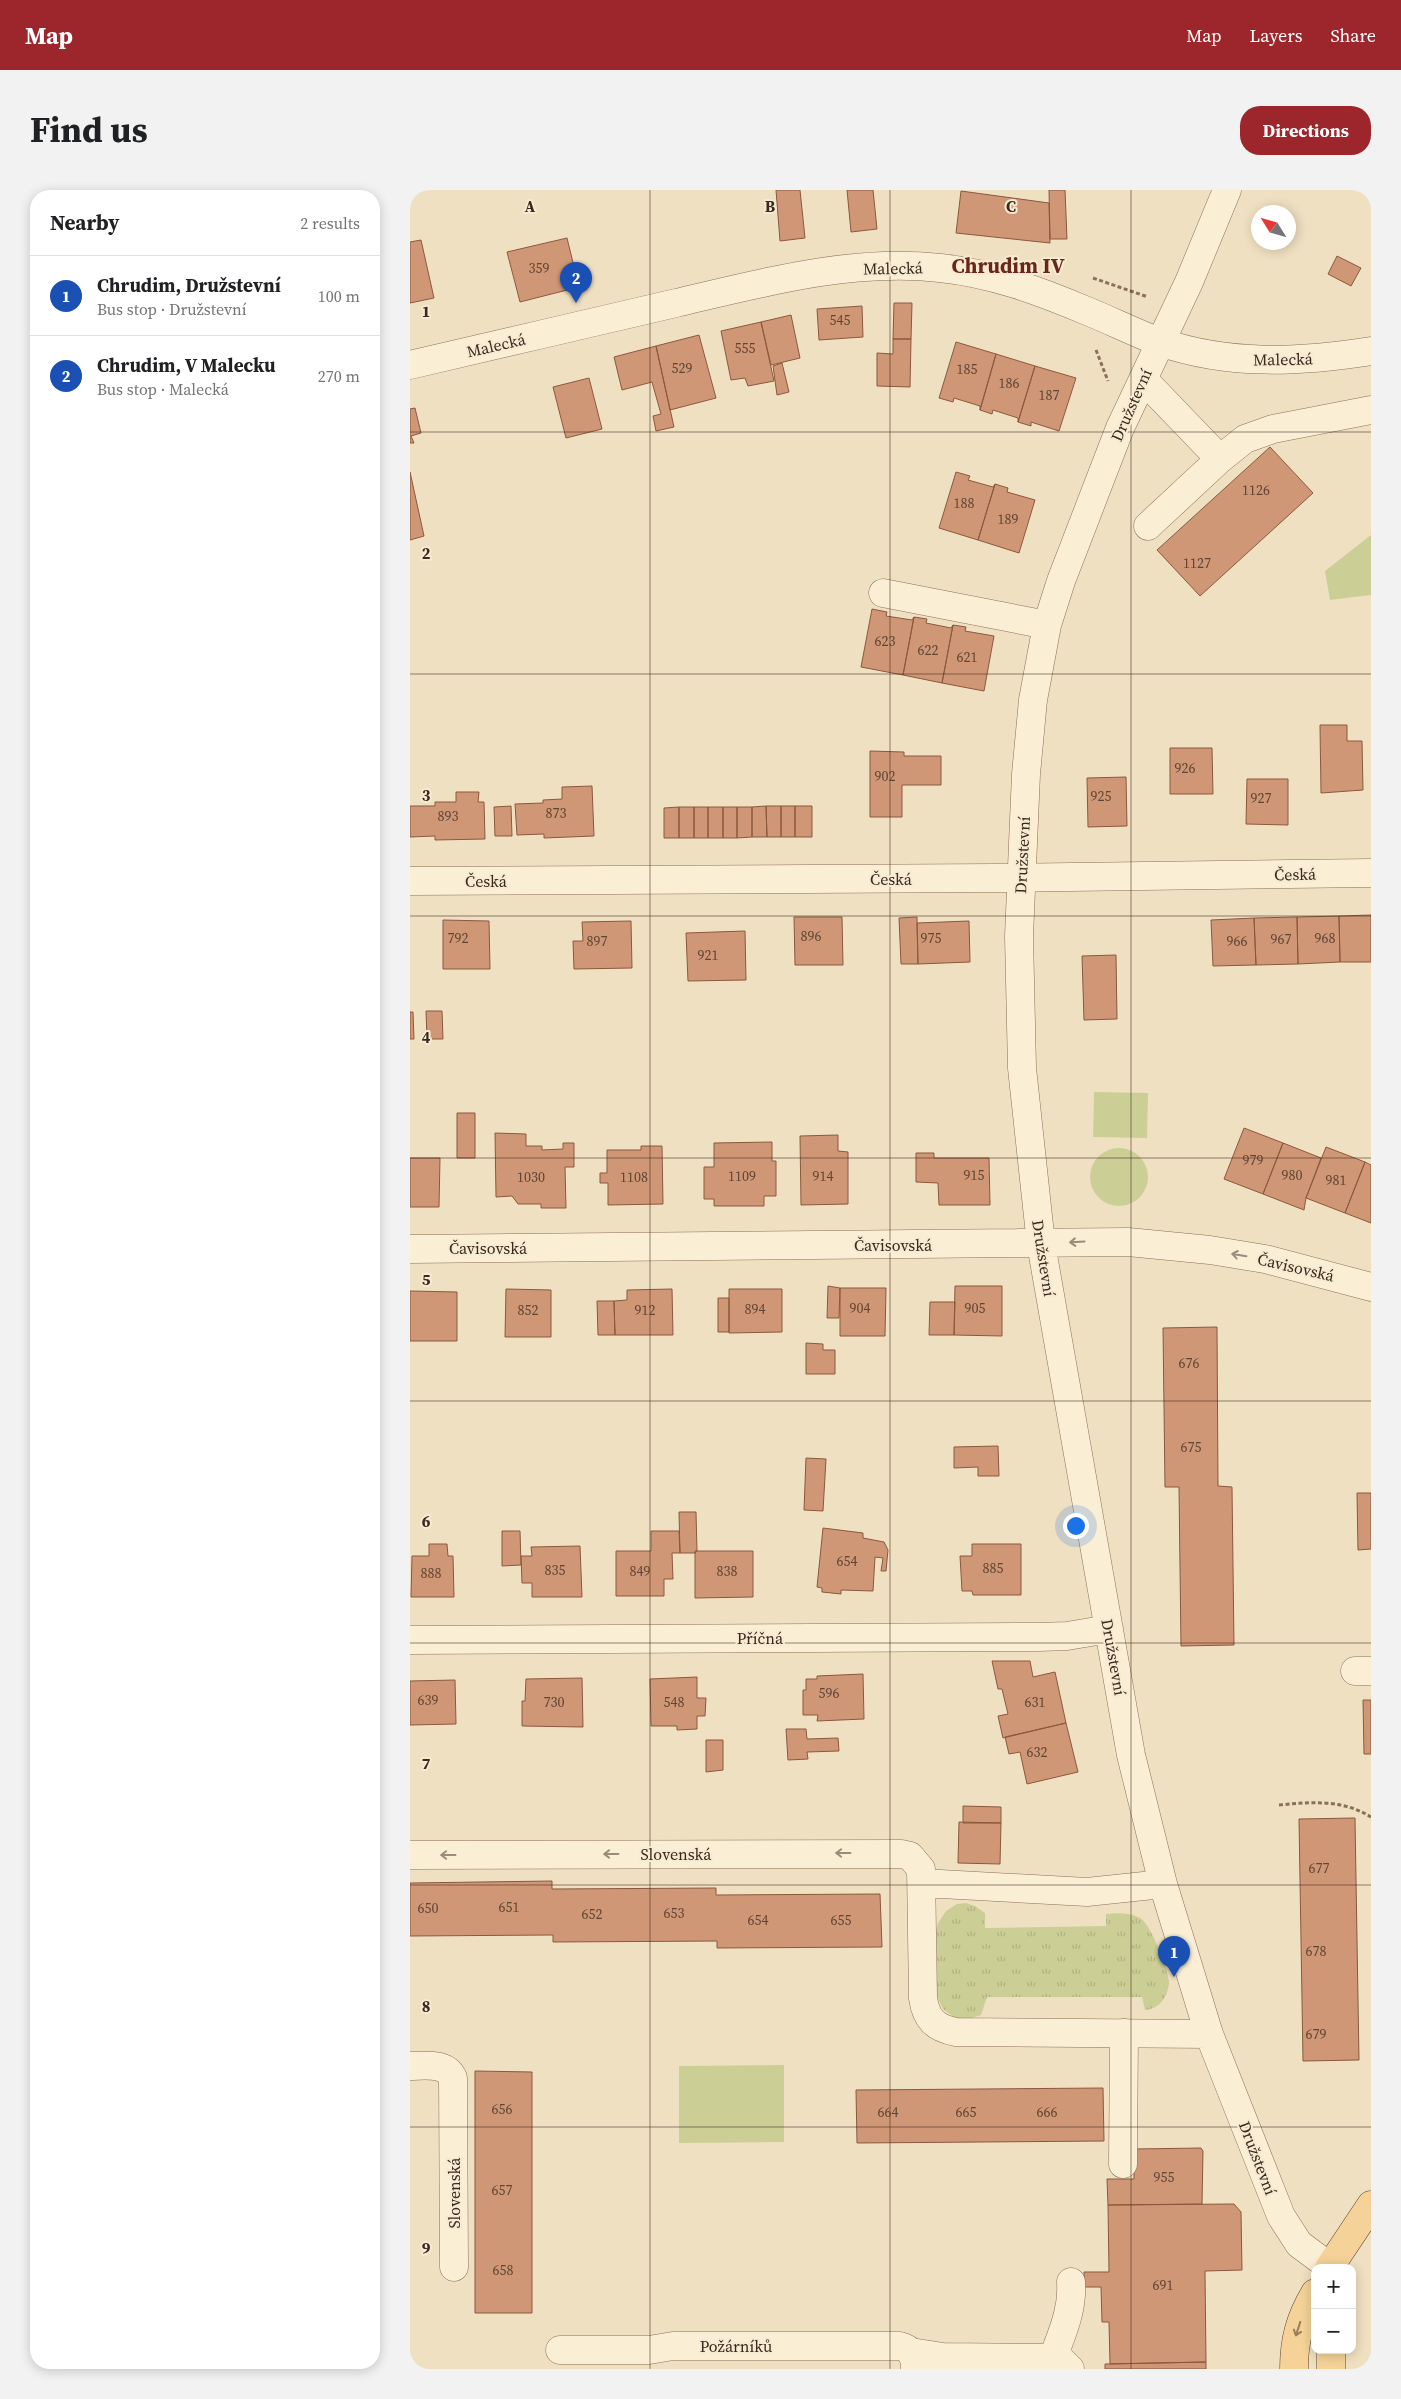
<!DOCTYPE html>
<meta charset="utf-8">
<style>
body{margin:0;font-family:"Source Serif 4",serif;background:#f2f2f2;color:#202124}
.controls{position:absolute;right:15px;bottom:15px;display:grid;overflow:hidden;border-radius:10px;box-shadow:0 2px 12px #0003}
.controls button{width:45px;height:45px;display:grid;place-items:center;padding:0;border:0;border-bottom:1px solid #e0e0e0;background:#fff;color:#202124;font:25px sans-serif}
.compass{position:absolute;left:841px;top:15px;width:45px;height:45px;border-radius:50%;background:#fff;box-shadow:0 2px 12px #0003;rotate:307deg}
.you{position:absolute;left:665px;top:1335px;width:18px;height:18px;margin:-12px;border:4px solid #fff;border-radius:50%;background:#1a73e8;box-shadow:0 0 0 8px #1a73e833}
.badge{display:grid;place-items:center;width:32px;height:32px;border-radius:50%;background:#9d252c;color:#fff;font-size:16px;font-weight:700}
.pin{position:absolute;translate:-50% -41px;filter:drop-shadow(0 1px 2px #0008)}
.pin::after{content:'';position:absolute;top:26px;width:18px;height:15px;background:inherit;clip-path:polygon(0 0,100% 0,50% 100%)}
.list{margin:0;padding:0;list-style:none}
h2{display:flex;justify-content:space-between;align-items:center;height:65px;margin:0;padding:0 20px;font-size:21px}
h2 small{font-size:16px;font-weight:400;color:#757577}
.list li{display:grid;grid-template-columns:32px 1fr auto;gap:15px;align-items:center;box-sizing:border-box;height:80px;padding:0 20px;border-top:1px solid #e0e0e0}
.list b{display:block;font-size:19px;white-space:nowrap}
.list p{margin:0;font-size:16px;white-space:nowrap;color:#757577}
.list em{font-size:16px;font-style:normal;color:#757577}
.map{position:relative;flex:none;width:961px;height:2179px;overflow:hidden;border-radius:20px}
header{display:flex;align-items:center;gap:30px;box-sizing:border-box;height:70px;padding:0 25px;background:#9d252c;color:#fff}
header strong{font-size:24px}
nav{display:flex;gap:28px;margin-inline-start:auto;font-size:18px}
.intro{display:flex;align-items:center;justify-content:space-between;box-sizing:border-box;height:120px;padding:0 30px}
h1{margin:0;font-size:35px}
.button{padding:12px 22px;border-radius:20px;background:#9d252c;color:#fff;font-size:18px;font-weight:700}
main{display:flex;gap:30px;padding:0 30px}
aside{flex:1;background:#fff;border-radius:20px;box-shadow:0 2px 12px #0003}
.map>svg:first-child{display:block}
</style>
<header>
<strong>Map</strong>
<nav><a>Map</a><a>Layers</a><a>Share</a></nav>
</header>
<div class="intro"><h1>Find us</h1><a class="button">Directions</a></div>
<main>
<aside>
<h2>Nearby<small>2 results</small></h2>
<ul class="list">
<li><span class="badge" style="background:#1a4fb4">1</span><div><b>Chrudim, Družstevní</b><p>Bus stop · Družstevní</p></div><em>100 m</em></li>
<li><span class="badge" style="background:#1a4fb4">2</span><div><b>Chrudim, V Malecku</b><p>Bus stop · Malecká</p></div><em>270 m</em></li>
</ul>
</aside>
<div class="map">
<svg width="961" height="2179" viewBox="0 0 961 2179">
<defs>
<pattern id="grass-tufts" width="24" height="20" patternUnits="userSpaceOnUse" patternTransform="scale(1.25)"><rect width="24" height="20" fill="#cbcf95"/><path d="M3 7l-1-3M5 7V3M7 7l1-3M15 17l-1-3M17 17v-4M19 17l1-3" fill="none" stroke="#afb280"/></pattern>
</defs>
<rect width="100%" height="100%" fill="#f0e0c2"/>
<path fill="url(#grass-tufts)" d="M556,1713L565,1716L575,1723V1738L696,1736V1724C707,1723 719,1722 730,1728C741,1734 760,1783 759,1794C757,1808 749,1819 735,1820L732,1807H577L571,1825L552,1831L544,1827L533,1819L527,1807L526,1741L528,1733L536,1721L547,1714Z"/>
<path fill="#cbcf95" d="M961,345V405L920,410L915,381Z
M684,902L738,903L737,948L683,947Z
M680 987a29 29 0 1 1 58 0a29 29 0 1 1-58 0Z
M374,1875V1952L269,1953V1876Z"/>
<path fill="#d09776" stroke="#8b583d" d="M366,0H390L395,48L370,51Z
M437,0H463L467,39L441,42Z
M639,0H655L657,49H640Z
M551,1L639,13L640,53L546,43Z
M157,48L169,97L110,112L97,62Z
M11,50L24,108L0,113V52Z
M927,66L951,78L941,96L918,84Z
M484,113H502L501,149H483Z
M452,116L453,147L409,150L407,119Z
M381,125L390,168L361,175L351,132Z
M351,132L364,191L338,196L335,188L321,190L311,141Z
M289,145L306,208L260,220L246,156Z
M483,149H501L500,197L467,196V163L483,164Z
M546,152L586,164L570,220V216L544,208L543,212L529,208Z
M246,156L264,237L246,241L243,226L251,224L242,192L212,200L204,167Z
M586,164L625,176L608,232V228L583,220L582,224L570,220Z
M372,173L379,202L367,205L363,176Z
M625,176L666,188L649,241L621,232V236L608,232Z
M179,188L192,239L156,248L143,197Z
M5,218L11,243L1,246L4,253H0V219Z
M860,257L903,303L790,406L747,360Z
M0,282L14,346L0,350Z
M546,282L560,286L558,290L583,297L585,294L568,350L529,338Z
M585,294L598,298L597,302L625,310L609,363L568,350Z
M462,419L477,422L476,426L502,430L504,427L493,485L451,477Z
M504,427L517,429L516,433L541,438L543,435L532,493L493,485Z
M543,435L556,437L555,441L584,446L574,501L532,493Z
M910,535H937V551H952L953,600L911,603Z
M760,558H802L803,604H760Z
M460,561L494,562V566H531V595H492V627H460Z
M716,587L717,636L678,637L677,588Z
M837,589H878V635L836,634Z
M182,596L184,646L134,648V644L107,645L105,614L133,613V610L152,609V597Z
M46,602H69L68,612H74L75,649L25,650V646L0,647V616H25V612H46Z
M101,616L102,646H85L84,617Z
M356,616H371V647H357Z
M356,616L357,647H342V617Z
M371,616H385V647H371Z
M385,616H402V647H385Z
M269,617V648H254V618Z
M269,617H284V648H269Z
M284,617H298V648H284Z
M298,617H313V648H298Z
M313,617H327V648H313Z
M327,617H342V647L327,648Z
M961,725V772H930L929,726Z
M929,726L930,772L888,774L887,727Z
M384,727H432L433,775H385Z
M507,727L508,774H491L489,728Z
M887,727L888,774L846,775L844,728Z
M844,728L846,775L803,776L801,730Z
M33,730L79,731L80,779H33Z
M221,731L222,778L164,779L163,751H173L172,732Z
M559,731L560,772L508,774L507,733Z
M335,741L336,790L278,791L276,743Z
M706,765L707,829L674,830L672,766Z
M16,821H32L33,849H17Z
M0,822H3L4,849H0Z
M47,923H65V968H47Z
M834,938L873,953L853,1004L814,989Z
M85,943L116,944V956H132V960L153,959V953H164V977H155L156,1018H131V1014H108L102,1006L86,1007Z
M428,945V961L438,962V1014L391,1015L390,946Z
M362,952V971H366V1006H354V1016H304V1009H294V977H304V953Z
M873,953L911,968L896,1008L894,1020L853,1004Z
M231,956H252L253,1014L198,1015V993H190V983H197V960H231Z
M916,957L955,972L935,1023L896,1008Z
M506,963H524V968H579L580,1015H529L528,993L506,992Z
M0,968H30L29,1017H0Z
M955,972L961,975V1033L935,1023Z
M418,1096L430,1098L429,1128H417Z
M545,1096H592V1146L544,1145Z
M430,1098H476L475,1146H430Z
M96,1099L141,1100V1147H95Z
M262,1099L263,1145H205L204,1111L217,1110V1100Z
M319,1099H372V1142L319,1143Z
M0,1101L47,1102V1151H0Z
M308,1108H319V1142H308Z
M187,1111H204L205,1145H188Z
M520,1112H545L544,1145H519Z
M807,1137L808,1296L822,1297L824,1455L771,1456L769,1297H755L753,1138Z
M396,1153L413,1154V1160H425V1184H396Z
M588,1256L589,1286H568V1277L544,1278V1257Z
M396,1268L416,1269L413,1321L394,1320Z
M947,1303H961V1359L948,1360Z
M269,1322H286L287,1361L285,1363H270Z
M413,1338L453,1343V1348L474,1352L478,1360L476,1381H471L473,1368L465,1367L463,1401L431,1400V1404L412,1402V1398L407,1397Z
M92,1341H110L111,1375L92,1376Z
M241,1341H269L270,1363H262L263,1389H254V1406H206V1361H241Z
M19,1354H37L38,1366H43L44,1407H1L2,1366H19Z
M562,1354H611V1405H563L562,1401H552L550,1366H562Z
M170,1356L172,1407H122V1393H112L111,1366H122L121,1357Z
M285,1361H343V1407L285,1408Z
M582,1471H620L623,1487L645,1482L656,1533L593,1548L588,1526L598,1524L592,1499H588Z
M453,1484L454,1529L407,1531L408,1525H393V1500H396V1489H407V1486Z
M287,1487V1508H296L295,1526H287V1539L267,1540V1536H241L240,1489Z
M172,1488L173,1537L112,1536V1511H115L116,1489Z
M45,1490L46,1534L0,1535V1491Z
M953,1510H961V1564H954Z
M656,1533L668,1582L617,1594L610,1562L599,1564L595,1547Z
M376,1539H396L397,1549L428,1548L429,1561L397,1562L398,1569L378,1570Z
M296,1550H313V1580L296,1582Z
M553,1616L591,1617V1633H553Z
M945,1628L949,1870L893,1871L889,1629Z
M549,1632L591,1633L590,1674L548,1673Z
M142,1691V1699L306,1698V1705L470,1704L472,1757L307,1758V1751L143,1752V1745L0,1746V1693Z
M65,1881L122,1882V2123H65Z
M693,1898L694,1951L447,1953L446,1900Z
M791,1958L793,1961L792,2014L698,2015L697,1989H724V1959Z
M824,2014L831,2022L832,2080L795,2081L796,2172L700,2174L699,2132H692L691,2097H674V2082H699L698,2015Z
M796,2172V2179H695V2174Z"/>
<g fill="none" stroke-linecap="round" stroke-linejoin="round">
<g stroke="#8b7058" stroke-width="29">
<path id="minor" d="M817,0L779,92L710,238L651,391L637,435L623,510L616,584L609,746L612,878L631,1054L721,1565L753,1694L799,1844L871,2026L889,2054L920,2077
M0,175C89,154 177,134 266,113C351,93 442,68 530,78C581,83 630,101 677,121C702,131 725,143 750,152C820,176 890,172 961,161
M733,189L810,269
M738,336L810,269L835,249L863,239L961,220
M473,403L637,435
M0,691L584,688L961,683
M0,1059L718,1052L800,1060L855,1069L961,1097
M0,1450L629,1447L657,1446L699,1439
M945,1481H961
M0,1665L491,1664L500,1666L511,1679L513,1808C516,1829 525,1838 546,1842L799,1844
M512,1693L677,1702L753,1694
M0,1876C15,1876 36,1872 43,1888L44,2077
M713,1974L714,1843
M150,2160H239L263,2156H490C502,2159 505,2167 505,2179
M501,2162L533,2167L643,2168L653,2172L660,2179
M643,2168C652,2143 663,2120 661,2092"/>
</g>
<g stroke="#583f2c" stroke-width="29">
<path id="major" d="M919,2078L961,2015
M921,2160V2179
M884,2179C884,2150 890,2128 905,2103"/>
</g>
<path stroke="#8b7058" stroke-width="3" stroke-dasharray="4 2.5" stroke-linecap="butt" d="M683,88L738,107
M686,160L698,191
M869,1615C901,1612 932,1609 961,1627"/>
<use href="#minor" stroke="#faeed5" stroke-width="28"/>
<use href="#major" stroke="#f5d398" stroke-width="28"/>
</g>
<defs><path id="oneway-shaft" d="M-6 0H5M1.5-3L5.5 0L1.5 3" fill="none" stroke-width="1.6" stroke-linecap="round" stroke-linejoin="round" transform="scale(1.25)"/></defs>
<g stroke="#9a8c79">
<use href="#oneway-shaft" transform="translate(667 1052) rotate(177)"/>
<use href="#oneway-shaft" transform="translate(829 1065) rotate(-171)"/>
<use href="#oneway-shaft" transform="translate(433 1663) rotate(180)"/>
<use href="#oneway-shaft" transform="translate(201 1664) rotate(180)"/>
<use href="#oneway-shaft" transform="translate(38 1665) rotate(180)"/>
</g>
<use stroke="#987e5a" href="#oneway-shaft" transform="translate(888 2139) rotate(108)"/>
<path fill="none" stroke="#3a2a1d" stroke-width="1" stroke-opacity="0.55" d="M240,0V2179M480,0V2179M721,0V2179M0,242H961M0,484H961M0,726H961M0,968H961M0,1211H961M0,1453H961M0,1695H961M0,1937H961"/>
<g text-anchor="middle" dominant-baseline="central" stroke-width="4" stroke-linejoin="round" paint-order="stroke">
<g font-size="14" fill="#604533">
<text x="129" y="78">359</text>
<text x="430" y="130">545</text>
<text x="335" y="158">555</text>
<text x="272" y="178">529</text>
<text x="557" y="179">185</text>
<text x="599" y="193">186</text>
<text x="639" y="205">187</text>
<text x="846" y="300">1126</text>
<text x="554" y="313">188</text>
<text x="598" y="329">189</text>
<text x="787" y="373">1127</text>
<text x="475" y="451">623</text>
<text x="518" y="460">622</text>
<text x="557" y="467">621</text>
<text x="775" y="578">926</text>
<text x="475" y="586">902</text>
<text x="691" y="606">925</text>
<text x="851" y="608">927</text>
<text x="146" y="623">873</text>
<text x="38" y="626">893</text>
<text x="401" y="746">896</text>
<text x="48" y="748">792</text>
<text x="521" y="748">975</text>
<text x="915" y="748">968</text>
<text x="871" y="749">967</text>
<text x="187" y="751">897</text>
<text x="827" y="751">966</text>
<text x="298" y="765">921</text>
<text x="843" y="970">979</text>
<text x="564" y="985">915</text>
<text x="882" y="985">980</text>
<text x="332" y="986">1109</text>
<text x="413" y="986">914</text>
<text x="121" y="987">1030</text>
<text x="224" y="987">1108</text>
<text x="926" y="990">981</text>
<text x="450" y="1118">904</text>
<text x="565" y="1118">905</text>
<text x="345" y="1119">894</text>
<text x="118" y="1120">852</text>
<text x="235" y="1120">912</text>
<text x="779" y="1173">676</text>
<text x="781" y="1257">675</text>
<text x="437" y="1371">654</text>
<text x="583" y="1378">885</text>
<text x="145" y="1380">835</text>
<text x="230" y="1381">849</text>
<text x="317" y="1381">838</text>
<text x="21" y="1383">888</text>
<text x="419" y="1503">596</text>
<text x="18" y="1510">639</text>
<text x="144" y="1512">730</text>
<text x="264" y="1512">548</text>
<text x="625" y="1512">631</text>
<text x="627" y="1562">632</text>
<text x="909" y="1678">677</text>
<text x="99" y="1717">651</text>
<text x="18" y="1718">650</text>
<text x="264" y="1723">653</text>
<text x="182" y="1724">652</text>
<text x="348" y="1730">654</text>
<text x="431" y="1730">655</text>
<text x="906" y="1761">678</text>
<text x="906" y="1844">679</text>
<text x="92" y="1919">656</text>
<text x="478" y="1922">664</text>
<text x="556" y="1922">665</text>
<text x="637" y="1922">666</text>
<text x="754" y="1987">955</text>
<text x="92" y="2000">657</text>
<text x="93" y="2080">658</text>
<text x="753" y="2095">691</text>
</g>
<g font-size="16" fill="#3a2a1d" stroke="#f7ead2">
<text transform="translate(483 78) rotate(-1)">Malecká</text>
<text transform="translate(86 155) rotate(-13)">Malecká</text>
<text transform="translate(873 169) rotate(-1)">Malecká</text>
<text transform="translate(721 215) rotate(-66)">Družstevní</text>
<text transform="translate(612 665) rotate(-87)">Družstevní</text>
<text transform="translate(885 684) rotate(-1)">Česká</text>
<text x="481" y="689">Česká</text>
<text x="76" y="691">Česká</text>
<text x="483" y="1055">Čavisovská</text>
<text x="78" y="1058">Čavisovská</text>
<text transform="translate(634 1068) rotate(81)">Družstevní</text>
<text transform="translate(886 1077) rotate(13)">Čavisovská</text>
<text x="350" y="1448">Příčná</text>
<text transform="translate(704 1467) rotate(80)">Družstevní</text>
<text x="266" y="1664">Slovenská</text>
<text transform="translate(848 1968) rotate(69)">Družstevní</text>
<text transform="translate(44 2003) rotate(-90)">Slovenská</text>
<text x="326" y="2156">Požárníků</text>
</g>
<g font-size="21" font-weight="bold" fill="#69271a" stroke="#f7ead2">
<text x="598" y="75">Chrudim IV</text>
</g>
</g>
<g font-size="16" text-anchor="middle" font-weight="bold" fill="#3a2a1d" stroke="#f7ead2" stroke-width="4" stroke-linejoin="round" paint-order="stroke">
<text x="120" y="22">A</text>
<text x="360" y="22">B</text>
<text x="601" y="22">C</text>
<text x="16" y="127">1</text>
<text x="16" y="369">2</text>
<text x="16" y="611">3</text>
<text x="16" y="853">4</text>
<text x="16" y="1095">5</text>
<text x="16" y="1337">6</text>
<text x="16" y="1579">7</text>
<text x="16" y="1822">8</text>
<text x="16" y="2064">9</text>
</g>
</svg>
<div class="controls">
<button>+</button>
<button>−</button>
</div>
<svg class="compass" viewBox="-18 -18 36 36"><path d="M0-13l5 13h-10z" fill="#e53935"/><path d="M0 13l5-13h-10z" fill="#757577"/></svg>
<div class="you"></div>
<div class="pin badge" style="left:764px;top:1787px;background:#1a4fb4">1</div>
<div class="pin badge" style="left:166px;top:113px;background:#1a4fb4">2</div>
</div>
</main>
